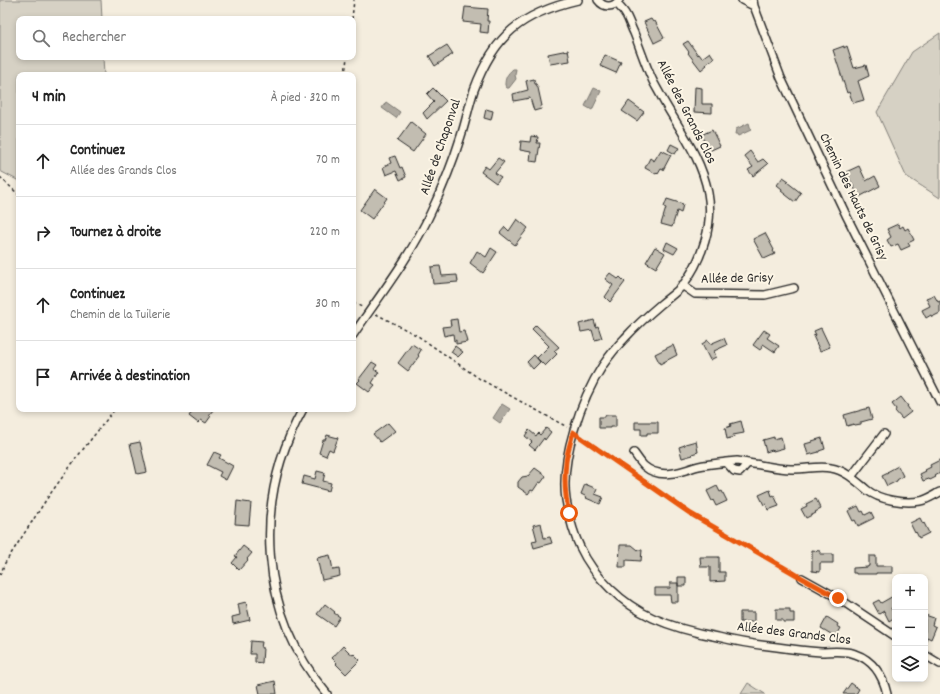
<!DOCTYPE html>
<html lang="fr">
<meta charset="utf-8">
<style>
body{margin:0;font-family:Dekko,sans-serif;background:#f6f6f6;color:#222}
.controls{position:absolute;right:12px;bottom:12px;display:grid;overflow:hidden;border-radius:8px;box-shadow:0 2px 6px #0003}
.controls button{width:36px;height:36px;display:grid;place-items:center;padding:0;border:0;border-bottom:1px solid #e0e0e0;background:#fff;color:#222;font:20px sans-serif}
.stop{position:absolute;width:12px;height:12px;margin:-9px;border:3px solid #ea580c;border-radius:50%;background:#fff}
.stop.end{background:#ea580c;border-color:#fff;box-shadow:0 1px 4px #0008}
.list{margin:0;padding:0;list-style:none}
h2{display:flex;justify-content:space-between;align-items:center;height:52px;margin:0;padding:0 16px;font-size:17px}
h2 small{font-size:13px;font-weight:400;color:#767676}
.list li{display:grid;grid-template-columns:26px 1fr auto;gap:12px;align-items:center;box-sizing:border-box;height:72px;padding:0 16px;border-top:1px solid #e0e0e0}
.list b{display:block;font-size:15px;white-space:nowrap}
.list p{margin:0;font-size:13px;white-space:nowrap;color:#767676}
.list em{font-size:13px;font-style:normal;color:#767676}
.icon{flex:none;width:22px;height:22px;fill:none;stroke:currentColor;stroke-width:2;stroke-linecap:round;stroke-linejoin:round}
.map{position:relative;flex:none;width:940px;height:694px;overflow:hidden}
.search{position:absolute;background:#fff;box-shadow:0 2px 6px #0003;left:16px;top:16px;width:340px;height:44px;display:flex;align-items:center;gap:10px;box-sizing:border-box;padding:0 14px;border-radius:8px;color:#767676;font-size:15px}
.panel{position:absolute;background:#fff;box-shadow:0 2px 6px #0003;left:16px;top:72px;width:340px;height:340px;border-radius:8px}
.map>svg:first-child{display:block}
</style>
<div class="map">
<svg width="940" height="694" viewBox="0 0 940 694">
<rect width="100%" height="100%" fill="#f4edde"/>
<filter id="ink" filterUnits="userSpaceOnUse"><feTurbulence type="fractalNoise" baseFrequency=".025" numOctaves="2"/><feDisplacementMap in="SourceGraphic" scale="8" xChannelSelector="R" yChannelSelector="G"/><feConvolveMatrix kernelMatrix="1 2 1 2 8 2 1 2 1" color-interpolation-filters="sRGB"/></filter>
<g filter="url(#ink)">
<path fill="#d6d1c4" stroke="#807e78" d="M0,0H101L102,19H19V57H103L104,75H19V181L0,171Z
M940,33V198L906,176L877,112L912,52Z
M748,683L765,694H741Z"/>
<path fill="#afaaa0" stroke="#7a7771" d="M513,69H516L515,75L516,79L509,88H507L505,85C505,78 507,74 513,69Z
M594,88L601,91L592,110L585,106Z
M386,102L400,112L396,118L382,108Z
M749,123L751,130L738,136L737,134H735L736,129Z
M502,404L510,409L500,423L493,418Z"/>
<path fill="#c2bdb1" stroke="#2b2b2b" d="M465,7L488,9L487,21H489L488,33L480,32L481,24L463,22Z
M651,19L653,22L655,21L664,38L654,43L644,22Z
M688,41L698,55L699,54L702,58L710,52L714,58L706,64L707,65L701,70L688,53L689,52L683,44Z
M447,45L453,54L435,66L429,56Z
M844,46V48L847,46L854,68L866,65L869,76L858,81L864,100L853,103L849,92L847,93L833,50Z
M568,50L570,61L550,64L548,54Z
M605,55L621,62L616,73L600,66Z
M534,79L535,84H536L538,88L542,106H540L541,109L534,111L530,98L514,101L513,94L528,90L526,81Z
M695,87L702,88V104H712V113L694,112Z
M433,88L446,101L427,119L423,113L434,102L427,94Z
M629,101L644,112L637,121L622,111Z
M486,109L493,111L491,120L484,118Z
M411,122L426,134L413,152L397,141Z
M712,130L720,146L709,151L701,135Z
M531,136L538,137L537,143H540L537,162L530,161L531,152L520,150L521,141L530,142Z
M671,144L679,148L675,154L668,150Z
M661,150L671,155L663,170L661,169L658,174L657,173L656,174L645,168L650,158L654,161Z
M750,151L758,162L763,159L768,164L753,176L748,170L753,167L744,156Z
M395,156L400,168L402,167L406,177L400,180L396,171L386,175L383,167L391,163L389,158Z
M498,158L504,162L495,173L501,177L496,183L481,172L485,166L489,169Z
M859,166L866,181L875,176L880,186L859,197L846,172Z
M783,177L789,181L787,182L801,193L795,202L781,191L782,189L777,185Z
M375,189L387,198L372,219L360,210Z
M667,199L683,204L681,213L677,211L672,227L661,224L666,208L664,207Z
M517,219L528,228L515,245L500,233L505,227L509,231Z
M898,224L900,228L903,226L905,230L908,228L914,240L908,243L910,246L901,250L898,244L891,247L887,240L891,237L887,229Z
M765,233L774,250L773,251L775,254L764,259L753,239Z
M667,242L678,248L674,254L664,249Z
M655,247L665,253L656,268L646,262Z
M491,248L497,252L483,273L470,263L477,251L486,257Z
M440,266L442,276L457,275L458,282L433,284L431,267Z
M610,273L618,279L620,277L625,282L610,302L605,297L613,285L605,279Z
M934,295L938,302L940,301V313L932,317L931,315L926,318L922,310L930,306L926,298Z
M457,319L459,332L464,331L467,342L456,344V340L454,341L453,334L444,336L442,327L451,326L450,320Z
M594,320L596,327L598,326L602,338L595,340L592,330L581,332L579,324Z
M536,325L559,347L554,351L557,354L545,366L537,358L549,346L532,329Z
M821,328L830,347L820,351L813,336L816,335L814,331Z
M764,330L770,334L767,338L779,346L775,352L763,344L760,350L753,345Z
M724,338L727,345L714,351L716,357L710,360L702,344L708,340L710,344Z
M412,344L421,350L418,355L419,356L408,371L398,363Z
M673,345L677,355L660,364L655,354Z
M455,346L463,352L458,357L451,352Z
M534,355L540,362L533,369L527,362Z
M372,362L377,365L374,369L379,372L372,383L375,385L369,392L357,383L360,380L359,379Z
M901,397L908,406H907L911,412L902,419L895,411L896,409L892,404Z
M869,408L872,419L861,422V424L855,425L854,424L847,426L844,415Z
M194,409H214L209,415L211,416L206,423L201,420L198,423L189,416Z
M605,415H616V427H610V428H599V417H605Z
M741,421L744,433L733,435L734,437L727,439L725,428L731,426L730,424Z
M635,422H658V433H647V435H641V429H635Z
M388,423L395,431L380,442L373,434Z
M546,428L551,432L545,440L544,438L535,450L529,445L532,442L525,436L529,430L536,436L538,433L540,435Z
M327,435L338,438L333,451L329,449L326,456L319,453L323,440H325Z
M774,437V439L781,437L784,448L773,451L772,450L766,452L763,440Z
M822,438L825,449L819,451V452L808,455L805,444L812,442V441Z
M696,441L698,452L692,454L693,455L682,458L679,447L685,445V444Z
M140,442L147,472L137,474L130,444Z
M214,452L221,455L219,458L233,466L226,480L219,476L221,472L207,465Z
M940,460V473L935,476L936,477L930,480L929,479L923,481L920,474L926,471L925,470L931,467L930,465Z
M898,466L903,476L897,480V481L887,486L882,476L888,473L887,472Z
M535,468L546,476L541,483L539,482L533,491L531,490L528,494L518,487V482L522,477L528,476Z
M317,471L325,473L323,481L331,483L329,491L302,484L304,476L315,479Z
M585,484L597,489L595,494L603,497L600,504L586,498L587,497L581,494Z
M717,486L720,492L722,491L727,501L716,506L713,500L712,501L707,491Z
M770,490L772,496L774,495L779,506L768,510L766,504L764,505L759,495Z
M816,499L821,509L815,512L816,513L806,518L801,509L807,506L806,504Z
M237,501L251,503L249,525L235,524Z
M858,506L861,512L863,511L865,515L871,512L874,518L858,526L855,520L853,521L848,511Z
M920,518L923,524L924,523L929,533L919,538L916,532L915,533L910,523Z
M541,523L544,538L550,537L552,543L534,548L532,541L537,540L533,525Z
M620,545H632L638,550H642L641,561L626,560V567H619Z
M243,546L252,553L247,559L248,560L239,570L232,563L237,557L235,556Z
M812,550L820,551V554H833V563H820V572L812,571Z
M330,555L333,570L339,569L340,576L322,580L317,558Z
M869,556H876V566H892V573H876V574H856V573H853V568L868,567V566H869Z
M700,557H719V572H725V581L710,582V567H701Z
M678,577H686V586H678Z
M670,583H678V602H671L670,595H655V588H670Z
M895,595V606L891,608L895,617L889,621L884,611L879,614L873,603L879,600L881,603Z
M246,602L250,620L233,624L232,617L240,615L238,604Z
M325,604L335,612L334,613L340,617L334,626L317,614Z
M776,609H790V613H794V622H783V620H776Z
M740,612H754V622H740Z
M925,615L934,618L932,625L936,627L931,639L927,637L926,641H925Z
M827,617L838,624L837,626L841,628L836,637L821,628Z
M251,641L262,642L261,648H263L262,663L255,662V654H250Z
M343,646L349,652L353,655L354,654L360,660L346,674L336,664L337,663L332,658Z
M275,681L277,694H260L258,685Z
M851,683L859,689L856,694H843Z"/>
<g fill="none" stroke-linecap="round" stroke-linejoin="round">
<g stroke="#2b2b2b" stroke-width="10">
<path id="minor" d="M598,0C604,8 613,8 619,0
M742,0L754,6
M753,0L754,6L781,78L847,217L940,402
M617,4C620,7 624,11 626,15C629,20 631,27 634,33C640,48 645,64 652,79C655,86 660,93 663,100C680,130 702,159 708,193C714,224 702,260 683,285C677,292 668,298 661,304C648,315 636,326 625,338C617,346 610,355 603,365C581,399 560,459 566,500C569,516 573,533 580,547C594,577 622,604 653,618C673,627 696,633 718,637C738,642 757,645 777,647C791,649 806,651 821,652C831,652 845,650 855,654C873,660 883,676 887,694
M682,285L695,294L765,295L794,288
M353,335C380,295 411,256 431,212C443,187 453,162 461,136C466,121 469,105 474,90C494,35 522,13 578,0
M303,409C252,501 259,613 327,694
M634,453C637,457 640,462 644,466C659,479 678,473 695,467C705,464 716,464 726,462L734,471L740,472L748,463C762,465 778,469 791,469C805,470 817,465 831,468C845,470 856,481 867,490C879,500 905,504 920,501C927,500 934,495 940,492
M726,462L737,461L748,463
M851,477L884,434
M802,578L838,598L895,636
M925,655L940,664"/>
</g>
<path stroke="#2b2b2b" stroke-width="1.5" stroke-dasharray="3 3" stroke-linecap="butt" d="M352,19L354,0
M345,75L347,57
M0,177L19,195
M353,303L362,307
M376,314L418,336L480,379L567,427
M580,436L691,514L796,574
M0,575L5,563L48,497L77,457L115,409"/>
<use href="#minor" stroke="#fcf5e5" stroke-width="7"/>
</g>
</g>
<g fill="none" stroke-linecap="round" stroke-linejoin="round" filter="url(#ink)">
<path stroke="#ea580c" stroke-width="5" d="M569,513C565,496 564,479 566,462C567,452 571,442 573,432L691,514L802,578L838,598"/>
</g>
<g text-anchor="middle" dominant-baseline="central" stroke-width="4" stroke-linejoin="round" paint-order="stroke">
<g font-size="14" fill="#2b2b2b" stroke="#fcf5e5">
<text transform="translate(686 112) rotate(63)">Allée des Grands Clos</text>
<text transform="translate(441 147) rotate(-71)">Allée de Chaponval</text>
<text transform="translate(853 197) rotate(64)">Chemin des Hauts de Grisy</text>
<text transform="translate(737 279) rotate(-1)">Allée de Grisy</text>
<text transform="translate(794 634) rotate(7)">Allée des Grands Clos</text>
</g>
</g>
</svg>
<div class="controls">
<button>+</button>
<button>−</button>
<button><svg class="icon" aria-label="layers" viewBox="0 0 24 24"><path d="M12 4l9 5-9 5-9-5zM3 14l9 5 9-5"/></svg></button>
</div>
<div class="stop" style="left:569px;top:513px"></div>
<div class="stop end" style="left:838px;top:598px"></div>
<div class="search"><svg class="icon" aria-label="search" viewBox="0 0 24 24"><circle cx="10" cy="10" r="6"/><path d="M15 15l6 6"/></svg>Rechercher</div>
<section class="panel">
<h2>4 min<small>À pied · 320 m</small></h2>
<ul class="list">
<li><svg class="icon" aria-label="ahead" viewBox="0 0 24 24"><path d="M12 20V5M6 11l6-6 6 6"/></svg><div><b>Continuez</b><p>Allée des Grands Clos</p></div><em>70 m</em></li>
<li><svg class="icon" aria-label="right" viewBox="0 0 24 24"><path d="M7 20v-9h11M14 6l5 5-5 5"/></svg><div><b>Tournez à droite</b></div><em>220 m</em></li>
<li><svg class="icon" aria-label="ahead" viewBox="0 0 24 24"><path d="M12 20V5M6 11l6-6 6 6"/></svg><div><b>Continuez</b><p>Chemin de la Tuilerie</p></div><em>30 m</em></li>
<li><svg class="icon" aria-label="arrive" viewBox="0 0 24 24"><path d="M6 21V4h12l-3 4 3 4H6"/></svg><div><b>Arrivée à destination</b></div></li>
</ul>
</section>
</div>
